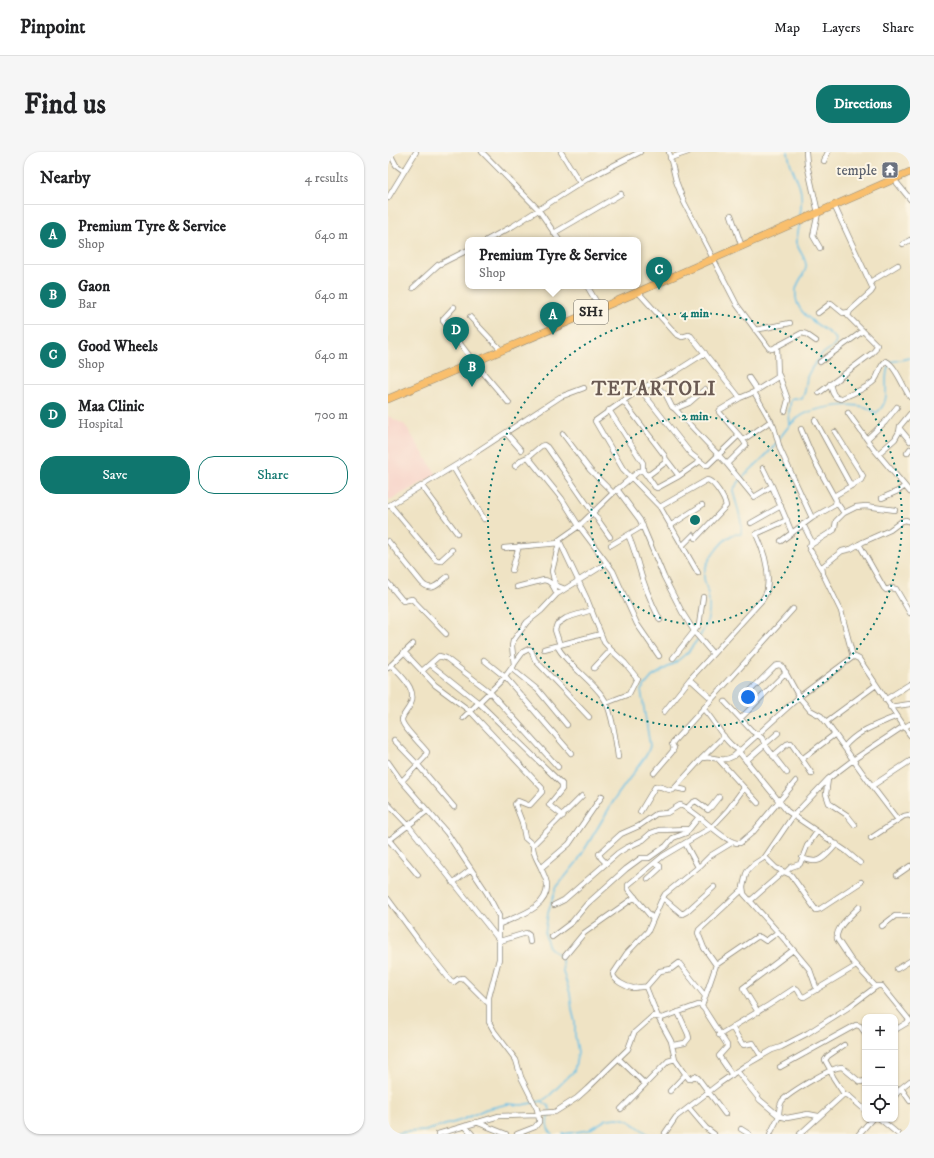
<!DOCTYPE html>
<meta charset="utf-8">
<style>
body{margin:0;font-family:"IM FELL DW Pica",serif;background:#f6f6f6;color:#202124}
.controls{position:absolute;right:12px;bottom:12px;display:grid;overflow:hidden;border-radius:8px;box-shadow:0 1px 3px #0004}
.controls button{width:36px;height:36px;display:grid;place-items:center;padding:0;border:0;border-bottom:1px solid #e0e0e0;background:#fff;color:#202124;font:20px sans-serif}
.you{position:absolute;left:360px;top:545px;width:14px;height:14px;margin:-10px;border:3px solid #fff;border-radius:50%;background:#1a73e8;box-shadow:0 0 0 6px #1a73e833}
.badge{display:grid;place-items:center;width:26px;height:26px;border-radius:50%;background:#0f766e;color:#fff;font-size:13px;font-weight:700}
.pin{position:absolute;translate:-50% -33px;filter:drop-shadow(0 1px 2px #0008)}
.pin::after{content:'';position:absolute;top:21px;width:14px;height:12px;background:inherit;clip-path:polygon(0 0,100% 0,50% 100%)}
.popup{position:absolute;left:77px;top:85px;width:176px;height:52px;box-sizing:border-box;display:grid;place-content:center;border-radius:8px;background:#fff;filter:drop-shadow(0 1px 3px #0005);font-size:13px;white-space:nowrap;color:#757577}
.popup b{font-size:15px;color:#202124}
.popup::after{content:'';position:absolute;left:50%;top:100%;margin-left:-8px;border:8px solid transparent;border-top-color:#fff}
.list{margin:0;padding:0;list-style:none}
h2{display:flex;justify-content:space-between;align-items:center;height:52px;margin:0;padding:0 16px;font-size:17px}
h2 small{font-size:13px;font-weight:400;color:#757577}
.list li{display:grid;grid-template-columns:26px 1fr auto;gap:12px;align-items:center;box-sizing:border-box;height:60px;padding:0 16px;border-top:1px solid #e0e0e0}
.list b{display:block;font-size:15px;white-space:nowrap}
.list p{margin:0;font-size:13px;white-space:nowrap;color:#757577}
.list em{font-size:13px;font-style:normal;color:#757577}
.actions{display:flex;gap:8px;padding:12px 16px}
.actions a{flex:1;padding:9px 0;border:1px solid #0f766e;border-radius:16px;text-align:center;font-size:14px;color:#0f766e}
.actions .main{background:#0f766e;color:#fff}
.icon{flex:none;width:22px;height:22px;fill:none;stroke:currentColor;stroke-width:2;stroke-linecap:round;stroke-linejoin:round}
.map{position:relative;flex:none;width:522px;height:982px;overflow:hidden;border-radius:16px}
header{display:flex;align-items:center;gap:24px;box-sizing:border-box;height:56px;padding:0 20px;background:#fff;border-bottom:1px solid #e0e0e0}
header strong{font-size:19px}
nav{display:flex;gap:22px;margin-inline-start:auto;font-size:14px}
.intro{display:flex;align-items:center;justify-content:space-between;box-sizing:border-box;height:96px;padding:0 24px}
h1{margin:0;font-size:28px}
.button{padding:10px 18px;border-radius:16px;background:#0f766e;color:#fff;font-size:14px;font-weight:700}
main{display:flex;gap:24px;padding:0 24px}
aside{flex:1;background:#fff;border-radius:16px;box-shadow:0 1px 3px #0004}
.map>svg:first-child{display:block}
</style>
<header>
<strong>Pinpoint</strong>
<nav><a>Map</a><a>Layers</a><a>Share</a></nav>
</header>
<div class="intro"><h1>Find us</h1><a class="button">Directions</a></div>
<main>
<aside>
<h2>Nearby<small>4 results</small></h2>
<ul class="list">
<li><span class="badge">A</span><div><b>Premium Tyre &amp; Service</b><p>Shop</p></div><em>640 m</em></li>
<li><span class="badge">B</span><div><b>Gaon</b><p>Bar</p></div><em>640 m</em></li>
<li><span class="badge">C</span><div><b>Good Wheels</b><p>Shop</p></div><em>640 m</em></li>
<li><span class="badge">D</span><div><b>Maa Clinic</b><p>Hospital</p></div><em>700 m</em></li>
</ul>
<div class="actions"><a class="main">Save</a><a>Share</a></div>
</aside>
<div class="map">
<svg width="522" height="982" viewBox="0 0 522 982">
<rect width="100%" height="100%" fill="#fcf5e5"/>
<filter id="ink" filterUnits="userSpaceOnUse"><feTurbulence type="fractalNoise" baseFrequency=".025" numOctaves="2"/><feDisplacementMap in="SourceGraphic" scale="8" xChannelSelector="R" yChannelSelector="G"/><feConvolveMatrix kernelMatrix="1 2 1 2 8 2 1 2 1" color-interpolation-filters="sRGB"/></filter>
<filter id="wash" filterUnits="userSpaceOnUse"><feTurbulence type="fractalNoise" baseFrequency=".012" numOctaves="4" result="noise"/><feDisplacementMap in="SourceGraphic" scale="16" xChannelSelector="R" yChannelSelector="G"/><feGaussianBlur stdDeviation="0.9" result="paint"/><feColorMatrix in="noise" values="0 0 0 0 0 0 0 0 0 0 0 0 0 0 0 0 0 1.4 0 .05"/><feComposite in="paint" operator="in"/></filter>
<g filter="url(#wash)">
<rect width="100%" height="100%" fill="#efe3c4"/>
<path fill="#f7d1c7" d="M0,264L17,273L49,323L2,348L0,346Z"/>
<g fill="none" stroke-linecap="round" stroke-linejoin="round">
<path stroke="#69c0e6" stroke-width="1.5" d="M400,0C401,13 407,21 411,33C415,44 413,54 412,65
M502,210L522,206
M402,272L401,261L403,247L406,246L414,247L417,239L419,225L423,217L433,203L447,193L448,187C433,172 405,164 408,138C409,129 417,123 418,115C419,107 411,100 409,92C408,86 411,77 412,71
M391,287C397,279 402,271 410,266C424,255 460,251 477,255C481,256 484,259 488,261C506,248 493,228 501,213
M312,484C322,468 323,455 319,437C318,433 315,427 316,422C317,410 333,389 344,383C346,382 350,382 353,382C355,366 348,354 345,338C356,320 377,308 389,290
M154,949L161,954L162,958
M161,962C158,970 158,976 164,982
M7,982L17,980L37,979L74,968L98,957L120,952L134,953L154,949L161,944L186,919L190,900L187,883V870L184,858L182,841L175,820L174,808L168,801L160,794L157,782L160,761L168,736L189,710L228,645L259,602L262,594L253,538L264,525L288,510L300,500L310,487
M175,982L201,978L219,967L230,966L240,968L260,982"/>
</g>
</g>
<g filter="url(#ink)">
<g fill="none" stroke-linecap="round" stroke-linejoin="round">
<g stroke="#8d8778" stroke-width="6">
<path id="street" d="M1,0L8,13L16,19
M94,0L150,57L171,88
M173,0L192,31
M281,0L288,29L296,50L349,153L381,196L384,197L386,196L414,181L418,182L428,189
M418,0L419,12L430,61L425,84L432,96
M282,6L300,0
M436,9L440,0
M509,31L522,47
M0,46L28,0
M343,63L354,95
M166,81L233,42
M99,88L125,74L199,27L252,0
M515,92L522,88
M482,130L510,113
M199,134L212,156
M25,136L50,113L80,98
M250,140L288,182L294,185L301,183L303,184L352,246L366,240L390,225L389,194
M66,155L55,167V169L86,210L121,251
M430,161L443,151L455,161L461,160
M82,165L113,198
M367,178L402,171
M432,210L475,179
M391,223L400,248L397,259
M361,226L369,238
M265,231L278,243L284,255L287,257L301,251L317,237
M442,232C444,239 445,246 453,247C464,241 479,237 487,228C492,221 491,214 498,209C508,214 515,235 522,245
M252,237L303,302L317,313H320L351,283
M366,240L386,275L392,297L424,366L393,389
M431,241L483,202L487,198L489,193L460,164L462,159L483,140L485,137L446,53
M287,257L339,312L358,293L355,288L331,260L332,258L352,246
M221,258L255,311V319
M460,261L485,296L522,340
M427,268L463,334
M413,277L426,308L448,348L447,353L424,366
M512,277L522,289
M118,281L133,298
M175,282L202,318L225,341L251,319H255L258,323L262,322L278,310L277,304L235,249
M479,287L497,270L509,255
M355,288L383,269
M519,301L522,297
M490,302L507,287L511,280L512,274L522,262
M140,305L153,294L156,293L159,295L222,385
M278,307L291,324
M339,312L366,345L384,334L375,316
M127,314L135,307L140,305L174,347L191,374L225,419L249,472L271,504
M65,315L96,367
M259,323L267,335L269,336L291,324L311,310
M34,334L69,381
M384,334L404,381
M229,337L252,368L276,425L294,460L308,482L325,502L374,448C376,445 379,441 379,437C382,419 376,399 368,382L399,368
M446,344L473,328L475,324L447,280
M494,346L510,339L517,334
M449,351L456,361L468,355L478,354L507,358
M2,353L48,408L52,409L64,398
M0,354L73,310L172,245L196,236
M272,355L319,328C326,329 337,347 338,354L308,386
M363,371L393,354
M415,372L423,388V392
M282,374L314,353
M240,383C245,393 247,402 250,412C255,431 263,450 272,468
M0,389L34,431C44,441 50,432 59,425
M471,392L496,436L498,438L503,436L508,437L522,461
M223,393L255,374
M294,394L305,383
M116,396L171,391L164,419L167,433L177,437
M124,418L131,394
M434,418L421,396V394L446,378L447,375L448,369L456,361
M310,421L272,355L235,317L207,269L252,237L287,220L317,201
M0,431L15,449L24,447L58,482
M129,435L156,428C164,429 166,436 169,442
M172,493L167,478L169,472L178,466L204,458
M169,494C180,514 202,526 215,545C224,557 228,589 230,605
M156,497L213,482
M16,500L47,533L82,559L154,636V640L142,653H140L130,649L127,652L134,670L137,686L145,693
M465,505L453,459L435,422L434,415L454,399L463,397L475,390L502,378L514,369L518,368L522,370
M285,506L311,473L315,445
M96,508L117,525L183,601
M42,512L91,551L174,632V637L161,653L175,664
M3,513C13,524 32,539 21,555C19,559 14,564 14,568C14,575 34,593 39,600L37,605L14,629
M126,513L124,494L125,489L139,470L153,459L169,442L219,411
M0,516L25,492
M206,516L223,498
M124,517L150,538L179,573
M34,519L51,504L58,506L102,540L170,615
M302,527L324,547L405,457
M357,544L387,514L391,513L394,514L411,545L422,558L433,564L438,570L484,634L510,668
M497,548L522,532
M337,550L364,579L374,586L377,593L399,621
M218,551L241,542L249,526L237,511L223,498L216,490L199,447L171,388L191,374L225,341
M502,555L522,552
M315,557C326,566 338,595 352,598L351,600L399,659L458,699L472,711
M276,560L302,527L325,502
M355,564L398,520
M75,566L117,525L135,500L141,497L143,498L147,508L201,565
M438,570L488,533
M517,575L522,572
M6,588L30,613L66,655
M456,595C470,578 489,573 509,564
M385,604L399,592L403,591L424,622
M314,606L336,584
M414,607L447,582
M331,608L370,651
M358,609L390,581
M0,610L12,627L59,681L99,741L111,764V807L101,845V870L106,879L128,908L133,925L149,957L151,967V970L147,975L129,982
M266,621L284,600L286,596L284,592L285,590L324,547
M484,634L522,609
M288,636L297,638
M0,652L20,673L112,789L138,781L141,783L142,790
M299,656L304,651L308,649L320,658L323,655L331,645
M252,660L267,635C274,632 279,640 285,638L314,606C327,603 332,612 346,604L411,545L465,505H467L471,507L522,583
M467,673L459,663L441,651L438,642L440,627L465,608L516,574
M483,686L516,664L521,663L522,664
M0,687L30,723
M0,689L39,659
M297,691L310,715
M377,705L388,716L403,723L428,758L432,757L473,730
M414,706C433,714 436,705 449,692
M218,711L213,706L211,702L233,682L251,674L268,662L279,661L292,653C308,657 337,693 352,691L365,680L408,629
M153,716L181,692L214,644
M398,720L403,715L412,712L419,694L429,680
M509,723L522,714
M260,727L272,716V714L267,711
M65,731L83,717
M275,746L294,762L298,760L326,735
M0,747L31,789L63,829L66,830L70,827L75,826L100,851
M362,749L395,720
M166,753L176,748L230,701L238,696L255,688L263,681L271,678L301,677
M471,755C464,763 447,775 449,787L463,808L488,835
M265,767L240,737V733L275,704L324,675L340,658L356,636
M112,772C129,764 160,757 159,733C159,728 155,721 153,716C150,709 144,701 145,693L194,644
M494,774L507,764H522
M164,785L184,770L199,752L238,717L253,706H261L278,694L285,686L298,681L311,665
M177,804L196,781L247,745
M328,813L316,796L310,781L311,778L355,737
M509,817L522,809
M258,835L272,819L283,817L291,811L317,844
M429,838L422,818L397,788L356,742L355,735L358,722L360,718L366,712L377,705L405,664L440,627
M314,854L328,813L369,785H372L378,789L390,780
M370,860L355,836L405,798
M344,875L354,892L356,893L365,891L373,904
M507,878L522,869
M331,883L381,853L407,836C412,837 411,845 416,845L468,814
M285,893L297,891L301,886L300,882L290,860
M456,893L440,904L437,908L442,917L445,925L456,942
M231,907L257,932
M392,915L468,873L472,874L477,881
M349,919L372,948L391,964
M513,936L522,949
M282,939L297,923
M507,944L513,936L522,929
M301,956L318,976L326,982
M233,957L280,909L287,907
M150,961L167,960L189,946L199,937L240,897L246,881L265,864L274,866L310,853H312L316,857L339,893V895L331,904L344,923
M337,962L310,926L307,924L301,927L287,907L283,889L270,865L258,835C253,834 250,836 245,836C238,835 226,829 225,822L239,801L260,779L273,749L277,742L313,713L322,704L345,690
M391,964C391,959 391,954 394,949C402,940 444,915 454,915L472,930L477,929
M492,967L510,982
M88,970L118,982
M77,974L84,982
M353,977L361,982
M277,981L288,965L332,931L358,913L384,898L393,895L420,881L461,855L489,834H494L497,838L522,869
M50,982L111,964L151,963
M382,982L391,964L399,966L420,962L430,964
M412,982L456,942L461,944L477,958
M471,982L484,967"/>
</g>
<g stroke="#8d8778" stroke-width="8">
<path id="primary" d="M0,247L250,140L522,20"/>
</g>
<use href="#street" stroke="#fff" stroke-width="4.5"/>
<use href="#primary" stroke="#f9bf6d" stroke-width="7"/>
</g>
</g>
<g fill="none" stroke="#0f766e" stroke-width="2" stroke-dasharray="2 4">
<circle cx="307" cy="368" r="104"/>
<circle cx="307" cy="368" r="207"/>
</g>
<defs>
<g id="temple-square" transform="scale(0.9)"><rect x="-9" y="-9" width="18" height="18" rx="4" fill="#6b7280" stroke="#fcf5e5"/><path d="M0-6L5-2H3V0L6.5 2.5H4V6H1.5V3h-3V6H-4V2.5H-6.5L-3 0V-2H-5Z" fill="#fff"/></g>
</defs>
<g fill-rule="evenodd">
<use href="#temple-square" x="502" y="18"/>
</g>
<g text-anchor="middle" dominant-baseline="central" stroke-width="4" stroke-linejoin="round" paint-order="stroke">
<rect fill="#fcf5e5" stroke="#6a6863" stroke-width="1" x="186" y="148" width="34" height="24" rx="3"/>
<g font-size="14" font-weight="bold" fill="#2b2b2b">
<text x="203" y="160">SH1</text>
</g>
<g font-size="15" fill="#5b616d" stroke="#fcf5e5" text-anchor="end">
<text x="489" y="18">temple</text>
</g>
<g font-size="19" font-weight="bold" letter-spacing="1" fill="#6a5a53" stroke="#fcf5e5">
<text x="266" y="237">TETARTOLI</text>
</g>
</g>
<circle cx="307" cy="368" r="6" fill="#0f766e" stroke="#fcf5e5" stroke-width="2"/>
<g font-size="12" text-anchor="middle" font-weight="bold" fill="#0f766e" stroke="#fcf5e5" stroke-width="4" stroke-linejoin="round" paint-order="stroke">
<text x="307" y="165">4 min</text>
<text x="307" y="268">2 min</text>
</g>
</svg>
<div class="controls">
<button>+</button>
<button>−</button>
<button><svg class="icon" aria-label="locate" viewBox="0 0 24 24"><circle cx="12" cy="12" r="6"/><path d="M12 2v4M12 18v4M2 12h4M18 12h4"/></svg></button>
</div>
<div class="you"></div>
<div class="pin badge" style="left:165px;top:183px">A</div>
<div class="popup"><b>Premium Tyre &amp; Service</b>Shop</div>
<div class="pin badge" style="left:84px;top:235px">B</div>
<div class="pin badge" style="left:271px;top:138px">C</div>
<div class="pin badge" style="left:68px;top:198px">D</div>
</div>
</main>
